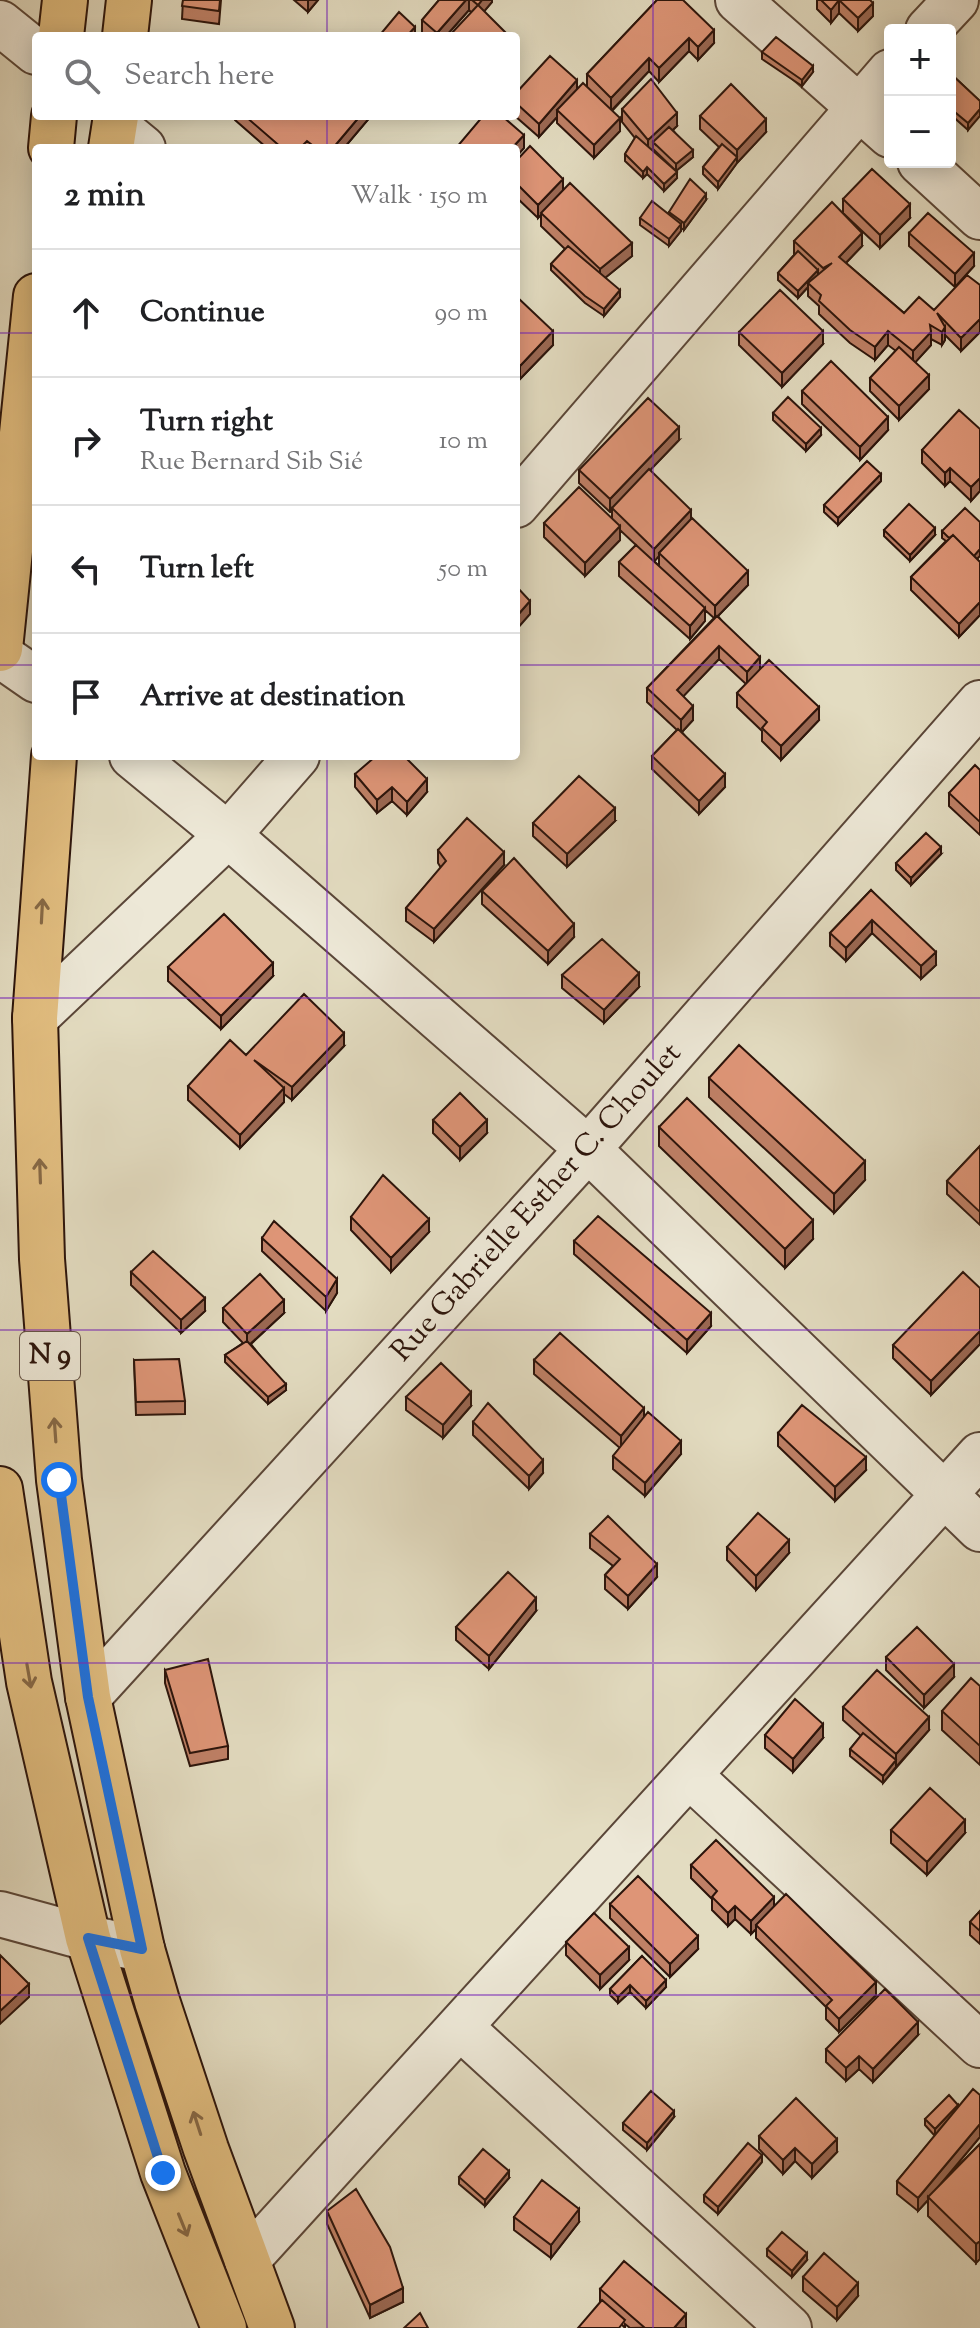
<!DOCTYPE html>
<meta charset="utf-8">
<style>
body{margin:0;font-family:"Sorts Mill Goudy",serif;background:#f6f6f6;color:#202124}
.controls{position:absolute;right:24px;top:24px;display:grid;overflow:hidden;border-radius:8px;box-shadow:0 4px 20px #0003}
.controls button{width:72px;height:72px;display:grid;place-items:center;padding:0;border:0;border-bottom:2px solid #e0e0e0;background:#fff;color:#202124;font:40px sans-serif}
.stop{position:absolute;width:24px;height:24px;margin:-18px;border:6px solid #1a73e8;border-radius:50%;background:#fff}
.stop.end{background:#1a73e8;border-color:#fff;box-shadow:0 2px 8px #0008}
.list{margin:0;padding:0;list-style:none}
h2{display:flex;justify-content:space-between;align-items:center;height:104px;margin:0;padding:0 32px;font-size:34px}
h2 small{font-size:26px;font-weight:400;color:#757577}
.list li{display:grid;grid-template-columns:52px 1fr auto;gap:24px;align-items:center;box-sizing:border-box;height:128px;padding:0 32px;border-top:2px solid #e0e0e0}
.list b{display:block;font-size:30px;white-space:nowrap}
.list p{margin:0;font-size:26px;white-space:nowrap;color:#757577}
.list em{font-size:26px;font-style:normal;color:#757577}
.icon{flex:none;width:44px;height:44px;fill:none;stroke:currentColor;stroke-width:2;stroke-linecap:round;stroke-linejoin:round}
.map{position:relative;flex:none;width:980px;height:2328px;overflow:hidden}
.search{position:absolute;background:#fff;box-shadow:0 4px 20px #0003;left:32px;top:32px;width:488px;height:88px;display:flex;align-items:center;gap:20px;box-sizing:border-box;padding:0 28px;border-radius:8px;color:#757577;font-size:30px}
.panel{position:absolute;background:#fff;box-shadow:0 4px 20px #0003;left:32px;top:144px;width:488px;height:616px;border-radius:8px}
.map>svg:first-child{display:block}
</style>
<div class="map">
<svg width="980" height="2328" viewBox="0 0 980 2328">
<rect width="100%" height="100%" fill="#e3dcc1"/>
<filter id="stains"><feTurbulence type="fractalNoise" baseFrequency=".0025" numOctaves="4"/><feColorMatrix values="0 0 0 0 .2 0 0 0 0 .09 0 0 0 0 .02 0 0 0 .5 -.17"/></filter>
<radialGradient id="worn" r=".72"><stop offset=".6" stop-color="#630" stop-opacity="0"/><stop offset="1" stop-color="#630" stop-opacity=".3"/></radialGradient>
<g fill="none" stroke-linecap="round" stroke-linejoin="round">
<g stroke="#5a4638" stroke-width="48">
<path id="minor" d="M738,0L890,135
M0,23L36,52
M928,30L956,0
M115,125L143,148
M920,162L980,217
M516,505L890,72
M0,655L36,680
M132,756L228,835L588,1149L980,1529
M35,1018L228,835L297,756
M88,1697L588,1149L980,703
M689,1775L980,2045
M0,1914L88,1938L142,1949
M460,2027L789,2328
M247,2260L980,1455"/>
</g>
<g stroke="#2c140b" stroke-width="48">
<path id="major" d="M61,36L65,0
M125,36L129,0
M51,148L54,116
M111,148L116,116
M0,649L36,296
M54,756L35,1018L42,1259L59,1480L88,1697L142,1949L157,2001L206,2149L272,2328
M0,1489L29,1682L88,1938L163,2173L224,2328"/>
</g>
<use href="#minor" stroke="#ede8d7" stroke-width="44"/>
<use href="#major" stroke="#e2be80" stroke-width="44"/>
</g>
<path fill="#bf8066" stroke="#2c140b" stroke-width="2" fill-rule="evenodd" d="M183,0H221L219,24L182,19Z
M294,0H318L308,12Z
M439,0H492V2L484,11L471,12L469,10L446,36H425L422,33V20Z
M657,0L714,43L698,60L689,51L659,82L649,71L612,111L620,131L594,158L557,123V117L539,137L515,116L516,93L577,89L587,86V74Z
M817,0H870L873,16L858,31L839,13L831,23L817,9Z
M762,52L813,72L802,86L762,59Z
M950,73L980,101L968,130L950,114Z
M622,109L677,126L673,130L693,157L676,171L653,149L652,150L677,178L664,191L647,174L643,178L625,161V154L635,138L622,122Z
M235,116H371L344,148H267L235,120Z
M700,116L766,132L737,163L718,189L703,174V167L719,147L700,129Z
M516,161L563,190L632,256L605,278L620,297L604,316L585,303L551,270V264L565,249L541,226V214L538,218L516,197Z
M843,199L910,218L880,248L843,213Z
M706,200L684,230L681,228V231L669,246L640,225V218L669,215V212Z
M909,233L974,266L955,287L909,246Z
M794,241L862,246L846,263L904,313L934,310L980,285V332L961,351L945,335V340L942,345L931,339V345L915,362L929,389L899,420L870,391V378L896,351L888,345L875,360L850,343L819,314V306L808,296V287L798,298L778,280V273L794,255Z
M516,296L553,345L520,379L516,375Z
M739,332L823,344L782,387L739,345Z
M802,391L888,430L860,460L802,404Z
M773,413L821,435L806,451L773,420Z
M980,429V491L971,501L950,481L945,486L922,463V450Z
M679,440L650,470L748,585L718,616L760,669L819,720L781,760L762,741V731L737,707V693L746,684L719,659L683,696L693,720L682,732L725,787L699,814L652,769V756L677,730L647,702V688L714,618L705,610V621L690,639L619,576V562L636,545L620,530V540L585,576L544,537V523L612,518V511L610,512L579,483V470ZM659,556V566L654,561Z
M881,481L838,525L824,512V505Z
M884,530L935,535L910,561L884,536Z
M942,531L980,562V615L959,637L911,590V577L946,541L942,538Z
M980,770V835L949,806V793Z
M355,774L427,792L407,815L392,801L377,813L355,787Z
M615,821L567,867L533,836V823Z
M438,850L504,865L434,942L406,921V908L441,868L438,863Z
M941,854L911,885L896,870V863Z
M871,890L936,965L921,979L872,933L846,961L830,946V933Z
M482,891L574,937L548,964L482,904Z
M168,967L273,976L221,1029L168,981Z
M562,975L639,987L604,1023L562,988Z
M344,1046L292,1100L284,1094V1102L240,1148L188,1100V1086L246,1055Z
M709,1078L865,1180L834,1213L709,1097Z
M433,1120L487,1133L460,1160L433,1133Z
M659,1127L813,1239L785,1268L659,1146Z
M980,1146V1225L947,1194V1181Z
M351,1217L429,1232L391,1272L351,1230Z
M262,1238L337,1293L326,1311L262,1251Z
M574,1241L711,1326L687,1353L574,1254Z
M131,1272L205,1311L181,1333L131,1285Z
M980,1288V1344L931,1395L893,1358V1345Z
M223,1308L284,1313L251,1344L286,1390L268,1404L225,1362V1355L243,1343L223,1322Z
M134,1360L185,1401V1414L136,1415Z
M534,1360L644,1418L681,1454L645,1496L613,1469V1456L620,1448L534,1374Z
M406,1397L471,1406L443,1438L406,1410Z
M473,1422L543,1473L529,1489L473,1435Z
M778,1433L866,1470L835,1501L778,1446Z
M590,1534L657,1577L628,1609L605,1589V1575L613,1566L590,1548Z
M727,1547L789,1553L756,1590L727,1560Z
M536,1611L489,1669L456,1640V1627Z
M886,1657L954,1677L924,1708L886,1670Z
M165,1670L228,1746V1759L190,1766L165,1683Z
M980,1686V1765L942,1730V1711Z
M843,1707L929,1730L883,1783L850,1756V1749L861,1736L843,1720Z
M765,1735L823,1738L793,1772L765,1748Z
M891,1830L965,1833L927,1875L891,1843Z
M691,1865L774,1906L876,1995L839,2032L826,2019V2007L756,1938V1929L751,1934L735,1919L728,1926L712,1910V1899L691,1878Z
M610,1904L698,1949L670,1977L610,1918Z
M980,1911V1944L970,1935V1922Z
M566,1942L629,1960L600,1989L566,1955Z
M642,1956L666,1987L646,2008L630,1992L618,2003L610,1995V1989Z
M918,2035L873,2082L859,2069L846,2081L826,2062V2049Z
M980,2095V2137L942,2182L980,2144L976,2263L928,2216V2200L918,2211L897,2194V2181L935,2136L925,2125V2119L958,2107Z
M674,2117L647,2150L623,2130V2123Z
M759,2136L837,2152L812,2178L795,2161L783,2174L759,2149Z
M762,2162L718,2214L704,2202V2195Z
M459,2177L509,2178L485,2206L459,2184Z
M327,2211L403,2302L370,2318L327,2224Z
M514,2217L579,2222L551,2258L514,2230Z
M767,2249L807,2260L792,2277L767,2256Z
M803,2277L858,2296L837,2320L803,2291Z
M600,2289L686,2327L630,2328L625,2324V2328L600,2302Z"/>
<path fill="#9b6853" stroke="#2c140b" stroke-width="2" d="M308,0H318L308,12Z
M466,0H469V10L446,36H437V33Z
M482,0H492V2L478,19V5Z
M839,0V13L831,23V10Z
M873,3V16L858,31V18Z
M415,27V34L413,36H407Z
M714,30V43L698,60V47Z
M689,38V51L659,82V68Z
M649,58V71L611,111V98Z
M813,66V72L802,86V80Z
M577,80V94L557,110V117L539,137V124Z
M980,109V116L968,130V123Z
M677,113V126L656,145L653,142V149L648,153V140Z
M360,116H371L344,148H333Z
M620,118V131L594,158V145Z
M766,119V132L737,163V150Z
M524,135V148L516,157V148H512Z
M693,150V157L676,171V164Z
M737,157V163L718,189V182Z
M647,167V174L643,178V172Z
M677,172V178L664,191V184Z
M563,179V192L538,218V205Z
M706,194V200L684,230V223Z
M910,204V218L880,248V235Z
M681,224V231L669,246V239Z
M862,233V246L839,270V257Z
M632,243V256L600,282V269Z
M974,253V266L955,287V274Z
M818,270V277L808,283V287L798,298V291Z
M620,290V297L604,316V309Z
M980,319V332L961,351V338Z
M945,327V340L942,345V332Z
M553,331V345L520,379V366Z
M823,331V344L782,387V373Z
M888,331V345L875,360V347Z
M931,332V345L913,365V351Z
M929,375V389L899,420V406Z
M888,417V430L860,460V447Z
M679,427V440L613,509L612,508L610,512V499Z
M821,428V435L806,451V444Z
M950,468V481L945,486V473Z
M881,474V481L838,525V518Z
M980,478V491L971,501V487Z
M691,510V523L659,553V556L654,562V549Z
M620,526V540L585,576V563Z
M935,528V535L910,561V555Z
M980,549V556L971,565V558Z
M748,571V585L715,619V606Z
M530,601V614L516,630V617Z
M980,602V615L959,637V624Z
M705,608V621L690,639V626Z
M719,646V659L677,703V690Z
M760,657V671L747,685V672Z
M693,706V720L681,733V720Z
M819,707V720L781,760V746Z
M725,774V787L699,814V801Z
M427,779V792L407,815V802Z
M392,787V801L377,813V800Z
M615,808V821L567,867V854Z
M941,847V854L911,885V878Z
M504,852V865L434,942V929Z
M872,920V933L846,961V948Z
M574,924V937L548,964V951Z
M936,952V965L921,979V966Z
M273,963V976L221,1029V1016Z
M639,973V987L604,1023V1010Z
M344,1033V1046L292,1100V1087Z
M284,1088V1102L240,1148V1135Z
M487,1120V1133L460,1160V1147Z
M865,1161V1180L834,1213V1194Z
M429,1219V1232L391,1272V1258Z
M813,1220V1239L785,1268V1249Z
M337,1279V1293L326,1311V1297Z
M205,1298V1311L181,1333V1320Z
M284,1300V1313L247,1347V1334Z
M711,1313V1326L687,1353V1340Z
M980,1331V1344L931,1395V1381Z
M286,1384V1390L268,1404V1397Z
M471,1392V1406L443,1438V1425Z
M644,1408V1422L621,1449V1436Z
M681,1441V1454L645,1496V1483Z
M866,1457V1470L835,1501V1487Z
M543,1460V1473L529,1489V1476Z
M789,1540V1553L756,1590V1576Z
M657,1564V1577L628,1609V1596Z
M536,1598V1611L489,1669V1656Z
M954,1664V1677L924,1708V1695Z
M929,1717V1730L896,1767V1754Z
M823,1724V1738L793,1772V1759Z
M896,1760V1767L883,1783V1776Z
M965,1820V1833L927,1875V1862Z
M774,1897V1910L756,1925V1929L751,1934V1921Z
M735,1906V1919L728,1926V1913Z
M698,1936V1949L670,1977V1964Z
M629,1947V1960L600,1989V1975Z
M666,1980V1987L646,2008V2001Z
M876,1982V1995L839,2032V2019Z
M29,1984V1997L0,2024V2011Z
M630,1985V1992L618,2003V1997Z
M918,2022V2035L873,2082V2069Z
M859,2056V2069L846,2081V2068Z
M958,2105V2112L935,2136V2129Z
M674,2111V2117L647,2150V2143Z
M980,2124V2137L929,2198L928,2197V2200L918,2211V2198Z
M837,2139V2152L812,2178V2164Z
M795,2148V2161L783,2174V2160Z
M762,2155V2162L718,2214V2207Z
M509,2171V2178L485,2206V2200Z
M579,2209V2222L551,2258V2245Z
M980,2241V2259L976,2263V2244Z
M807,2253V2260L792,2277V2271Z
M858,2283V2296L837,2320V2307Z
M403,2288V2302L370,2318V2305Z
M686,2314V2328H674Z"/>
<path fill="#de9577" stroke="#2c140b" stroke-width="2" d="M183,0H220L219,11L182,6Z
M439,0H466L437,33L422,20Z
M472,0H482L478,5Z
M657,0H683L714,30L698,47L689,38L659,68L649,58L611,98L587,74Z
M821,0H870L873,3L858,18L839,0L831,10Z
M478,5L509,36H449Z
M399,12L415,27L407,36H379Z
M776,37L813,66L802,80L762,52Z
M550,56L577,80L539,124L516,103V93Z
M950,73L980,101V109L968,123L950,108Z
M651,79L677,113L648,140L622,109Z
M583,83L620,118L594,145L557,110Z
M731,84L766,119L737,150L700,116Z
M245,116H360L333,148H316L307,141L300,148H282Z
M483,116H502L524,135L512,148H456Z
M669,127L693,150L676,164L653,142Z
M636,136L677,172L664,184L647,167L643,172L625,154Z
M722,144L737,157L718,182L703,167Z
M530,146L563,179L538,205L516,183V161Z
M872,169L910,204L880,235L843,199Z
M690,179L706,194L684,223L669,212Z
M570,183L632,243L600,269L541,213Z
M652,201L681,224L669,239L640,218Z
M832,202L862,233L839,257L904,313L919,297L934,310L967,275L980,285V319L961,338L937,313L945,327L942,332L930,325L931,332L913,351L888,331L875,347L850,330L819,301L821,295L808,283L832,263L823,268L794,241Z
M928,213L974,253L955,274L909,233Z
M568,246L620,290L604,309L585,296L551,264Z
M798,251L818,270L798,291L778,273Z
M780,290L823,331L782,373L739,332Z
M516,296L553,331L520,366L516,362Z
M899,347L929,375L899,406L870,378Z
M831,361L888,417L860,447L802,391Z
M788,397L821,428L806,444L773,413Z
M648,398L679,427L610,499L579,470Z
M959,410L980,429V478L971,487L950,468L945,473L922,450Z
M867,461L881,474L838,518L824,505Z
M649,469L691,510L654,549L612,508Z
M579,487L620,526L585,563L544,523Z
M909,504L935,528L910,555L884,530Z
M965,508L980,522V549L974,556L953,535L949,538L942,531Z
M692,518L748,571L715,606L659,553Z
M953,535L980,562V602L959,624L911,577Z
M636,545L705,608L690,626L619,562Z
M516,586L530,601L516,617Z
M717,616L760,657L747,672L719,646L677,690L693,706L681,720L647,688Z
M769,660L819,707L781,746L762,728L767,722L737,693Z
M678,729L725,774L699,801L652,756Z
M376,756H404L427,779L407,802L392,787L377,800L355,774Z
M975,765L980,770V822L949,793Z
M579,776L615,808L567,854L533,823Z
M467,818L504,852L434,929L406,908L446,861L438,850Z
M926,833L941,847L911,878L896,863Z
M514,858L574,924L548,951L482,891Z
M871,890L936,952L921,966L872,920L846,948L830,933Z
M224,914L273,963L221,1016L168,967Z
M602,939L639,973L604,1010L562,975Z
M304,994L344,1033L292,1087L254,1060L284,1088L240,1135L188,1086L230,1040L246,1055Z
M739,1045L865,1161L834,1194L709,1078Z
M460,1093L487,1120L460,1147L433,1120Z
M687,1098L813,1220L785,1249L659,1127Z
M980,1146V1212L947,1181Z
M383,1175L429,1219L391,1258L351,1217Z
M598,1216L711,1313L687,1340L574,1241Z
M274,1221L337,1279L326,1297L262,1238Z
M153,1251L205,1298L181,1320L131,1272Z
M963,1272L980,1288V1331L931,1381L893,1345Z
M260,1274L284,1300L247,1334L223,1308Z
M560,1333L644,1408L621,1436L534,1360Z
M247,1341L286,1384L268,1397L225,1355Z
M179,1359L185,1401L136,1402L134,1360Z
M441,1363L471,1392L443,1425L406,1397Z
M488,1403L543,1460L529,1476L473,1422Z
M802,1405L866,1457L835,1487L778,1433Z
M648,1412L681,1441L645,1483L613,1456Z
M758,1513L789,1540L756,1576L727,1547Z
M608,1516L657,1564L628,1596L605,1575L620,1559L590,1534Z
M508,1572L536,1598L489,1656L456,1627Z
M917,1627L954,1664L924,1695L886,1657Z
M208,1659L228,1746L190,1753L165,1670Z
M877,1670L929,1717L896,1754L843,1707Z
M971,1678L980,1686V1746L942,1711Z
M795,1699L823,1724L793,1759L765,1735Z
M863,1733L896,1760L883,1776L850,1749Z
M930,1788L965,1820L927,1862L891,1830Z
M716,1840L774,1897L751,1921L735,1906L728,1913L712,1897L717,1891L691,1865Z
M638,1876L698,1936L670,1964L610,1904Z
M786,1894L876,1982L839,2019L826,2006L832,2000L756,1925Z
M980,1911V1931L970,1922Z
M594,1913L629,1947L600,1975L566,1942Z
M0,1955L29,1984L0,2011Z
M642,1956L666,1980L646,2001L630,1985L618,1997L610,1989Z
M885,1989L918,2022L873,2069L859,2056L846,2068L826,2049Z
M973,2089L980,2095V2124L918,2198L897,2181Z
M651,2091L674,2111L647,2143L623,2123Z
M949,2095L958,2105L935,2129L925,2119Z
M796,2098L837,2139L812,2164L795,2148L783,2160L759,2136Z
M748,2143L762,2155L718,2207L704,2195Z
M980,2144V2241L976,2244L928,2197Z
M483,2149L509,2171L485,2200L459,2177Z
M542,2180L579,2209L551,2245L514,2217Z
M356,2189L390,2247L403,2288L370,2305L327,2211Z
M782,2232L807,2253L792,2271L767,2249Z
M824,2253L858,2283L837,2307L803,2277Z
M624,2261L686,2314L674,2328H645L600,2289Z
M602,2300L625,2320L619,2328H578Z
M420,2313L428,2328H404Z"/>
<defs><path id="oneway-shaft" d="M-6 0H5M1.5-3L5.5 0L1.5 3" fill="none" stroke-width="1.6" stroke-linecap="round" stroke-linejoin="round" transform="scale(2)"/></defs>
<g stroke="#876946">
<use href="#oneway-shaft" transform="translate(42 911) rotate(-87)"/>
<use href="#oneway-shaft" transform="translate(40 1171) rotate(-92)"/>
<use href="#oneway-shaft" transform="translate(55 1430) rotate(-94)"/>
<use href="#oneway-shaft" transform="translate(29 1676) rotate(80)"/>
<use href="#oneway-shaft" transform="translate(197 2123) rotate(-108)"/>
<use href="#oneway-shaft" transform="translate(183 2225) rotate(68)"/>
</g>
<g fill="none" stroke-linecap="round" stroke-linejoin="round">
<path stroke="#1a73e8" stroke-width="10" d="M59,1480L88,1697L142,1949L88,1938L163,2173"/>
</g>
<path fill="none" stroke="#7b2cbf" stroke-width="2" stroke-opacity="0.55" d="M327,0V36M653,0V2328M327,116V148M0,333H36M516,333H980M0,665H36M516,665H980M327,756V2328M0,998H980M0,1330H980M0,1663H980M0,1995H980"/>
<g text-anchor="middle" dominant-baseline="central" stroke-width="6" stroke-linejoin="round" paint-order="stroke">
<rect fill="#ede8d7" stroke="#665448" stroke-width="2" x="20" y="1332" width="60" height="48" rx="6"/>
<g font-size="28" font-weight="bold" fill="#2c140b">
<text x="50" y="1356">N 9</text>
</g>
<g font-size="30" fill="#2c140b" stroke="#ede8d7">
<text transform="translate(537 1203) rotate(-48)">Rue Gabrielle Esther C. Choulet</text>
</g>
</g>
<rect width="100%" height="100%" filter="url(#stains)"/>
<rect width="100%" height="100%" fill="url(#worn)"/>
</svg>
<div class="controls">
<button>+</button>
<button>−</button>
</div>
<div class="stop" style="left:59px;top:1480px"></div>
<div class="stop end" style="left:163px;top:2173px"></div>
<div class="search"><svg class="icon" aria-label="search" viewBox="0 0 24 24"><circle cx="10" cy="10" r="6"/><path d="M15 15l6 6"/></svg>Search here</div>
<section class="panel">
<h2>2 min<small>Walk · 150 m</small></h2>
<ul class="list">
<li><svg class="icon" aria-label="ahead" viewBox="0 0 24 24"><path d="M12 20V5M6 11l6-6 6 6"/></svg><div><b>Continue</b></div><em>90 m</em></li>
<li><svg class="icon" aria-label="right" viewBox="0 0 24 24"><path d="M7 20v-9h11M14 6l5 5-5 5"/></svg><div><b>Turn right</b><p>Rue Bernard Sib Sié</p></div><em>10 m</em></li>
<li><svg class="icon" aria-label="left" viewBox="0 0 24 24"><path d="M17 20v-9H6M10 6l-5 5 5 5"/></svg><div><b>Turn left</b></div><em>50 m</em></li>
<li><svg class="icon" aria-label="arrive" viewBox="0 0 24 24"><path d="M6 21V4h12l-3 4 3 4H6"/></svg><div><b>Arrive at destination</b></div></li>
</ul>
</section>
</div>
